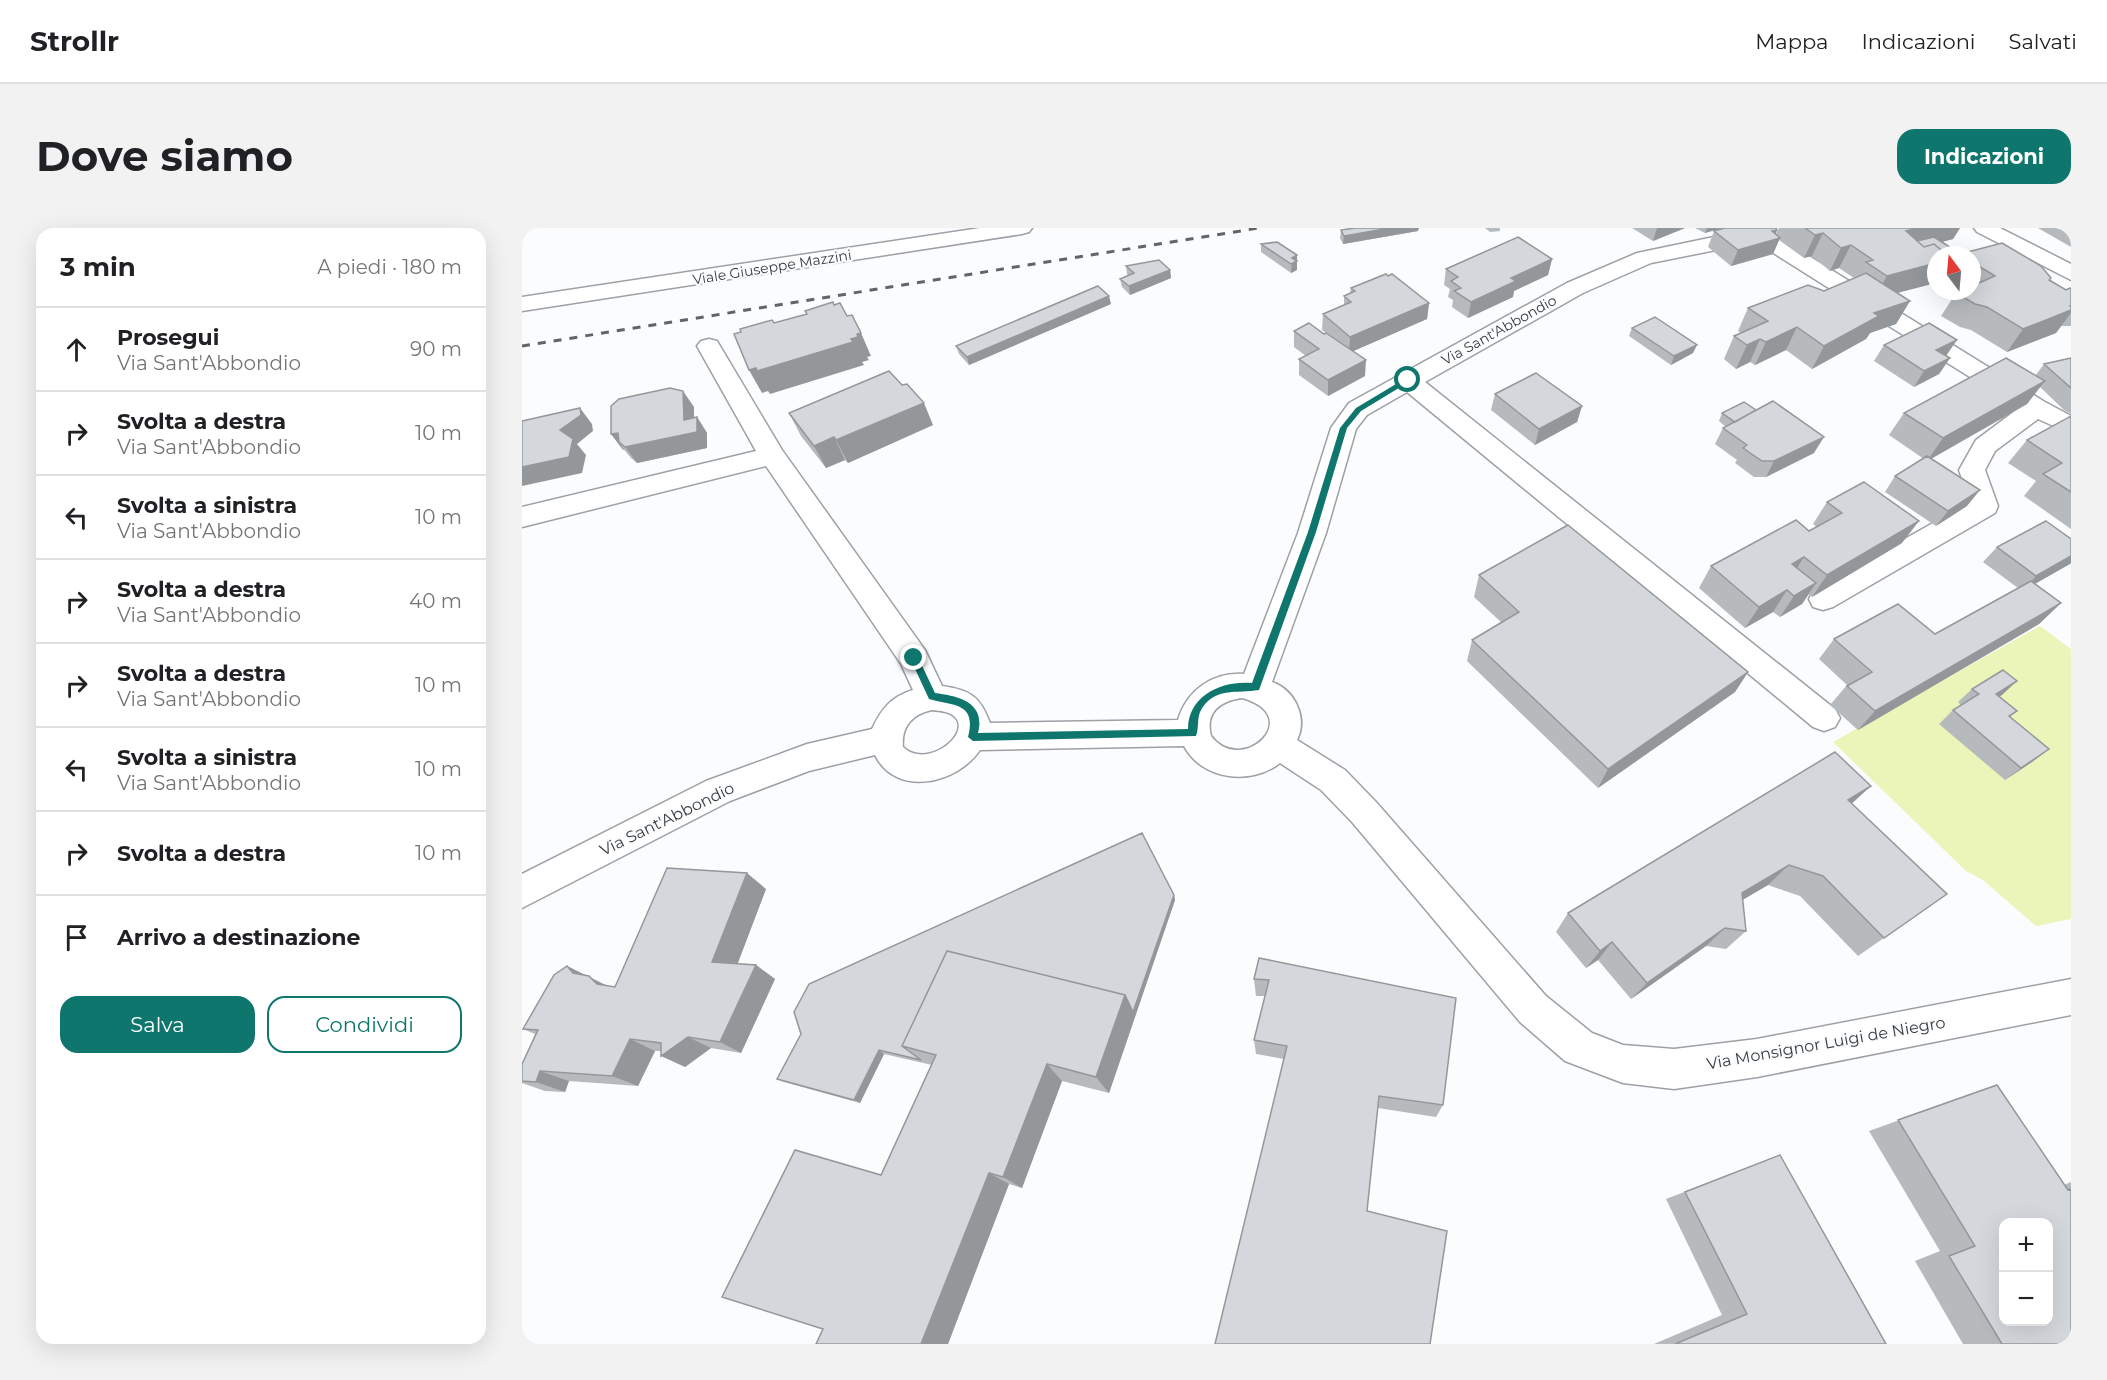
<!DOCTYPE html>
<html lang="it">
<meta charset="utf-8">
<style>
body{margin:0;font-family:Montserrat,sans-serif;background:#f2f2f2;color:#202124}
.controls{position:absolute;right:18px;bottom:18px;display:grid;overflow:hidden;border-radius:12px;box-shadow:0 6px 24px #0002}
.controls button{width:54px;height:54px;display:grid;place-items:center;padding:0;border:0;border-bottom:2px solid #e0e0e0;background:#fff;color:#202124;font:30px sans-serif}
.compass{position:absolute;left:1405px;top:18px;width:54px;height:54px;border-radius:50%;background:#fff;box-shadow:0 6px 24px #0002;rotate:344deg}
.stop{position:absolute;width:18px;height:18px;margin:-14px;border:4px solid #0f766e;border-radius:50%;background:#fff}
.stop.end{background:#0f766e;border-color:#fff;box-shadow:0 2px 6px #0008}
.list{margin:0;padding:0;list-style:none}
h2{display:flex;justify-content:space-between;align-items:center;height:78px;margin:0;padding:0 24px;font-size:26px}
h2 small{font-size:20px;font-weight:400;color:#757577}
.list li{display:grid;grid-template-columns:39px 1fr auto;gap:18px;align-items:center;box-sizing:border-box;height:84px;padding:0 24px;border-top:2px solid #e0e0e0}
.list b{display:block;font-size:22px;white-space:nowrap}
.list p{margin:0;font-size:20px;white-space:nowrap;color:#757577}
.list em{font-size:20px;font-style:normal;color:#757577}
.actions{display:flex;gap:12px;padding:18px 24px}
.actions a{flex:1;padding:14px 0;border:2px solid #0f766e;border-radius:18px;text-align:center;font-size:21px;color:#0f766e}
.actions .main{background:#0f766e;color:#fff}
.icon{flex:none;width:33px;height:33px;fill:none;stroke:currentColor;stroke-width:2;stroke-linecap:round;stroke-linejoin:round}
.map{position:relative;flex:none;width:1549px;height:1116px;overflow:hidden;border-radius:18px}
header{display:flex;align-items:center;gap:36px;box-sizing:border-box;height:84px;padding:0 30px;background:#fff;border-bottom:2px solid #e0e0e0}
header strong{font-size:28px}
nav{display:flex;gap:33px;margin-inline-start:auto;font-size:21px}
.intro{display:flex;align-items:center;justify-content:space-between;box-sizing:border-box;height:144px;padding:0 36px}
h1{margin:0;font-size:42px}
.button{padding:15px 27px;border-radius:18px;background:#0f766e;color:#fff;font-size:21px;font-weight:700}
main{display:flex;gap:36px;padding:0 36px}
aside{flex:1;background:#fff;border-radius:18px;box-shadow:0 6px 24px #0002}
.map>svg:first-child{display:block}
</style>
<header>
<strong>Strollr</strong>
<nav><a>Mappa</a><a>Indicazioni</a><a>Salvati</a></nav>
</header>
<div class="intro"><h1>Dove siamo</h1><a class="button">Indicazioni</a></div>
<main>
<aside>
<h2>3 min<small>A piedi · 180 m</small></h2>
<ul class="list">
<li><svg class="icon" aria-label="ahead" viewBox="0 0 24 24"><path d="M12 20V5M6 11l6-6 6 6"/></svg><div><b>Prosegui</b><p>Via Sant'Abbondio</p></div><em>90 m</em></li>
<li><svg class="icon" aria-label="right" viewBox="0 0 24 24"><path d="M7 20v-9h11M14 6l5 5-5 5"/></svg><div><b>Svolta a destra</b><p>Via Sant'Abbondio</p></div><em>10 m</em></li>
<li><svg class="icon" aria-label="left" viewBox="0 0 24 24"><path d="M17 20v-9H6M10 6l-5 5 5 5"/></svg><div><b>Svolta a sinistra</b><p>Via Sant'Abbondio</p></div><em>10 m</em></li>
<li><svg class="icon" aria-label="right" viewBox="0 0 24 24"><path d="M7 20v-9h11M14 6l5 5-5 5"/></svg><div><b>Svolta a destra</b><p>Via Sant'Abbondio</p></div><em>40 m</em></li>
<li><svg class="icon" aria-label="right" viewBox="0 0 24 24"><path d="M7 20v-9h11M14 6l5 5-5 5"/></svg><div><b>Svolta a destra</b><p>Via Sant'Abbondio</p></div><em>10 m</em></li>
<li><svg class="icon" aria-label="left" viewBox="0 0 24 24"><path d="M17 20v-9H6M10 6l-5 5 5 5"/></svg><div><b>Svolta a sinistra</b><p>Via Sant'Abbondio</p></div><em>10 m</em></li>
<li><svg class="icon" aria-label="right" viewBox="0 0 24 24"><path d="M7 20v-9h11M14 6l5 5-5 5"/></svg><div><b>Svolta a destra</b></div><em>10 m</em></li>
<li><svg class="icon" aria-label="arrive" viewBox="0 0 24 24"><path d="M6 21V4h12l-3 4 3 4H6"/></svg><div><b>Arrivo a destinazione</b></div></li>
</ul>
<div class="actions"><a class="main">Salva</a><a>Condividi</a></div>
</aside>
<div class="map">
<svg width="1549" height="1116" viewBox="0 0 1549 1116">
<rect width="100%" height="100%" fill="#fafcfe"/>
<path fill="#ebf5b9" d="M1518,398L1549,421V691L1514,698L1461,652L1444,643L1311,514Z"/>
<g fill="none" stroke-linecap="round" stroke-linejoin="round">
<g stroke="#9da1a5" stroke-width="3">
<path id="street" d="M1235,0H1282L1279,4L1256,9L1523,174L1549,188V206L1516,191L1473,223L1463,242L1476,278L1473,285L1311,379L1301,382L1291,379L1287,371L1291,363L1448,274L1437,242L1454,212L1497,180L1234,14L1129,35L1061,65L903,154L1313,481L1318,490L1313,499L1302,503L1291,499L885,164L845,187L834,201L804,305L750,454C773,462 786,490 775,512L823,542L854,574L1024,768L1070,805L1101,817L1152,821L1235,811L1549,751V787L1235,849L1152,861L1101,855L1043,833L998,794L830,594L799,562L758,535C729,558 680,552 662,518L458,522C435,556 374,570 353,527L287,543L208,573L0,680V646L184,553L285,516L350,501C360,480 369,469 391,462L379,436L244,238L0,299V279L234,223L175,118L179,113L187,111L195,113L260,222L403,422L420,458C448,462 458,468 468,495L656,492C665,462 691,444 722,446L776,305L809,200L827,175L1045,55L1115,25ZM720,470C785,488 720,549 689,508C683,484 698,473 720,470ZM410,482C418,483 427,483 433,489C450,506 405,542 381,519C379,498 391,486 410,482Z"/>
</g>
<g stroke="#9da1a5" stroke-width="3">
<path id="secondary" d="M1452,0H1478L1549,36V52L1455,4Z"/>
</g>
<g stroke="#9da1a5" stroke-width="3">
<path id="primary" d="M458,0H510L507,4L500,6L0,83V69Z"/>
</g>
<use href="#street" fill="#fff" fill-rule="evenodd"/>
<use href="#secondary" fill="#fff" fill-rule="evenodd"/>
<use href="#primary" fill="#fff" fill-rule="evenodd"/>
<path stroke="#626465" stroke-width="3" stroke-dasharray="8 8" stroke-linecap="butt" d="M0,118L737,0"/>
</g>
<path fill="#b6babd" d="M963,0H978V3L968,4Z
M1110,0H1163L1131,13Z
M1173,0H1200L1183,5Z
M1257,0H1438L1431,11L1420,14L1434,23L1431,27H1414L1376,65L1388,73L1374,96L1348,105L1344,111L1290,141L1264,122L1233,137L1228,134L1214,141L1202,131L1212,108L1219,105L1216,103L1226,80L1302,63L1332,50L1317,40L1308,43L1290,28L1282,30L1257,12L1251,26L1209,38L1186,19L1192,3L1255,2L1254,6Z
M1516,0H1549V19Z
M819,2L896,3L821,16L818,10Z
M1480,15L1519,38L1529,50L1528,52L1544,62L1548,60L1549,61V98H1539L1534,105L1485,124L1449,102L1438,99L1419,88L1434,65L1438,63H1450V27H1438V26Z
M739,16L775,33V42L769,45L739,24Z
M1030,31L1026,47L992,63L991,69L946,90L930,79L931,72L926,69L928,61L922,57L924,41Z
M604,38L648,42L649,50L608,67L600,59L598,51L607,48L605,46Z
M829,60L907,75L905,91L831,123L843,148L806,168L777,147V131L784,128L772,119V103L802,106L804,105L800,102L801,86L822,77V68L828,65Z
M589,76L447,137L437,126L434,118Z
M1110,100L1171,125L1149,137L1107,108Z
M1362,117L1424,128L1428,130L1417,146L1392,159L1352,133Z
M1549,130V186L1542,182L1518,159L1505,176L1409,231L1445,278L1414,298L1363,264L1373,248L1402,231L1367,207L1382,185L1513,148L1522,136Z
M973,166L1060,178L1055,194L1013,217L969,182Z
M172,179V190L175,189L185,205V220L115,235L109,230L89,206Z
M267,185L411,197L326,235L323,232L304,240L279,208Z
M1200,185L1292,225L1244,249H1232L1213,235L1215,232L1193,216L1201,200L1204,199L1197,193Z
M1549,188V301L1502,268L1514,253L1486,235L1505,212Z
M1305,274L1380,315L1290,369L1287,366L1280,376L1258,389L1251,384L1223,400L1177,360L1189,338L1287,303L1295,299L1291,296Z
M1549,311V335L1513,356L1539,375L1517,396L1336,502L1308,477L1325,457L1297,431L1312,411L1413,406L1496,360L1461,334L1475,319Z
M957,347L1226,444L1213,464L1076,560L945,433L950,412L980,395L952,369Z
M1450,461L1480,467L1477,468L1495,483L1488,489L1527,521L1510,534L1483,552L1417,496L1431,482L1439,477L1436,474Z
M1330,576L1425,666L1336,728L1278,668L1246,657L1220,672L1224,703L1204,721L1184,718L1109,771L1076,732L1064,740L1034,704L1046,685Z
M244,661L215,736L234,737L253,751L219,825L189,820L163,839L139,823H133L116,858L47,853L43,864L23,863L0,855V836L13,806L1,801L45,738L86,758L93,759Z
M652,667L653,672L587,865L540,853L500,960L487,956L426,1116H294L301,1101L359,947L410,837L362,826L338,875L262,854L255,851Z
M737,730L921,877L914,889L856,880L845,983L908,1116L762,831L734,826L732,812L743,768H734L732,751Z
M1475,857L1542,957L1549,954V1113L1542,1116H1441L1393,1033L1418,1023L1347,903Z
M1258,927L1364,1116H1132L1200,1087L1144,971Z"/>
<path fill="#94979a" d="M868,0H897L896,3L821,16L822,8Z
M1135,0H1163L1131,13Z
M1185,0H1200L1183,5Z
M1396,0H1438L1431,11L1381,24L1384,3Z
M1255,2L1251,12L1258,10L1251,26L1209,38L1216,22L1250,3Z
M1301,5L1290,28L1282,30L1293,7Z
M1329,17L1317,40L1308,43L1319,20Z
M1434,23L1431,27H1419Z
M775,27V42L769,45L770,30Z
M1414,28V55L1352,71L1365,48Z
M1030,31L1026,47L992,63L991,69L946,90L949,74L989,50Z
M648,42L649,50L608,67L607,58Z
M587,68L589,76L447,137L445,129Z
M1388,73L1374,96L1348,105L1344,111L1290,141L1302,118L1352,85Z
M907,75L905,91L827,125L828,109Z
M1549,78V85L1534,105L1485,124L1501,101Z
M1275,99L1264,122L1233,137L1244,114Z
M339,105L349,128L345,129L347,132L340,134L342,137L248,166L246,163L240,165L227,142Z
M1238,111L1228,134L1214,141L1225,117Z
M1435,112L1424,128L1414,122Z
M1175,117L1171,125L1149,137L1152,128Z
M1428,130L1417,146L1392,159L1402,143Z
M844,132L843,148L806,168V152Z
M1523,153L1505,176L1405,233L1421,210Z
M161,163L172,179V205L175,189L185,205V220L115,235L103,219L97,214L102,222H101L89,206L162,192Z
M402,175L411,197L326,235L314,212Z
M1060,178L1055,194L1013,217L1017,201Z
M58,180L70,196L71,203L55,216L64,227L60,245L0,258V239L38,202Z
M312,209L323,232L304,240L292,218Z
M1302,209L1292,225L1244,249L1252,233Z
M1458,262L1445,278L1414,298L1426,283Z
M1397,293L1380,315L1290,369L1305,347Z
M1549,328V335L1548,336L1500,363L1514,348Z
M1282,329L1268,351L1270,336Z
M1294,355L1280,376L1258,389L1272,368Z
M1265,362L1251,384L1223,400L1237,379Z
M1539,375L1517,396L1336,502L1353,483Z
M1226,444L1213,464L1076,560L1086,541Z
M1495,453L1480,467L1459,480L1474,466Z
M1527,521L1510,534L1483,552L1499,540Z
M1349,558L1325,580L1326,572Z
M1267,637L1246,657L1200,684L1220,665Z
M225,645L244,661L211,748L190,734Z
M652,667L653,672L587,865L574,849L603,767Z
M1203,700L1184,718L1109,771L1125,755Z
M1090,714L1076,732L1064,740L1078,723Z
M234,737L253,751L219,825L198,814Z
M45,738L93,762L100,769L51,745Z
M166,809L189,820L163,839L139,828Z
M108,811L133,823L116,858L90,848Z
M357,822L362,826L338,875L332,872Z
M525,836L540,853L500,960L481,949Z
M18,843L47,853L43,864L14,854Z
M467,945L487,956L426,1116H399Z"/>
<path fill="#d4d8dc" stroke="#94979a" stroke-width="1.5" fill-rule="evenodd" d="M833,0H868L822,8L819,2Z
M1203,0H1254L1255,2L1250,3L1258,10L1216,22L1192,3Z
M1283,0H1396L1384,3L1402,19L1412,16L1425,27H1414V35L1365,48L1344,34L1351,32L1329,17L1319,20L1301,5L1293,7Z
M996,9L1030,31L989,50L994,53L949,74L932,63L939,60L929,53L936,49L924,41Z
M1412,9L1434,23L1424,26L1412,16L1402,19L1395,13Z
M755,14L775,27L770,30L775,33L769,36L739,16Z
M1480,15L1519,38L1529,50L1527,52L1544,62L1548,60L1549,61V78H1548L1549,79V82L1501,101L1465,79L1453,76L1434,65L1438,63H1450V58L1473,48L1450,34V27L1438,26Z
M637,32L648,42L607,58L598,51L612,45L604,38Z
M1344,45L1388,73L1352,85L1357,88L1302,118L1275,99L1244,114L1238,111L1225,117L1212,108L1246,93L1226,80L1286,57L1302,63Z
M864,46L866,48L870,46L907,75L828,109L801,86L829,74L822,68L833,63L829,60Z
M576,58L587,68L445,129L434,118Z
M311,74L312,77L318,75L325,88L330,87L339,105L335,106L336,109L329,111L331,114L235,143L234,140L227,142L212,106L219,104L218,101L250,92L252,95L285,86L283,83Z
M1133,89L1175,117L1152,128L1110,100Z
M787,95L802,106L804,105L844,132L806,152L777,131L797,121L772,103Z
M1407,95L1435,112L1414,122L1428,130L1402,143L1362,117Z
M1484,130L1523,153L1421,210L1382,185Z
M1549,130V160L1522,136Z
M367,143L380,157L385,156L402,175L314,212L312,209L292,218L267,185Z
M1014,145L1060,178L1017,201L973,166Z
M148,160L161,163L162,192L175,189V204L103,219L97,214L96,205L89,206V178L97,171Z
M1251,173L1302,209L1252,233H1240L1221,220L1225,217L1201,200Z
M1222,174L1234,182L1213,194L1200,185Z
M58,180L59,187L38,202L51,211L47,229L0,239V193Z
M1549,188V264L1521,246L1540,235L1505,212Z
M1405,228L1458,262L1426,283L1373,248Z
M1342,254L1397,293L1305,347L1282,329L1270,336L1294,355L1272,368L1265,362L1237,379L1189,338L1274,292L1287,303L1320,285L1305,274Z
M1524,293L1549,311V328L1514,348L1475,319Z
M1046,297L1226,444L1086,541L950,412L997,384L957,347Z
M1509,353L1539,375L1353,483L1325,458L1350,444L1312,411L1376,376L1413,406Z
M1481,442L1495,453L1474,466L1495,483L1487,488L1527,521L1499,540L1431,482L1457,466L1450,461Z
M1313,524L1349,558L1326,572L1425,666L1362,710L1301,648L1267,637L1220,665L1224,703L1203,700L1125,755L1090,714L1078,723L1046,685Z
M620,605L652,667L611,784L603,767L425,723L380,818L399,832L357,822L332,872L255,851L279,806L272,784L287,756Z
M145,640L225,645L190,734L234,737L198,814L166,809L139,828V815L108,811L90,848L18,843L14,854L0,853V836L16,802L1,801L32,747L45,738L51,745L67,748L75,756L93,759Z
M425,723L603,767L574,849L525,836L481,949L467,945L399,1116H294L301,1101L200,1069L273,922L359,947L414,827L380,818Z
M737,730L934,770L921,877L857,868L845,983L925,1003L908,1116H693L765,818L732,812L747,752L732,751Z
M1475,857L1546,962L1549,961V1113L1542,1116H1480L1427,1028L1453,1018L1376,892ZM1482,994H1527V1094H1482Z
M1258,927L1364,1116H1153L1225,1086L1163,964Z"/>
<path fill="#0f766e" d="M884,150L890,152L839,183L825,200L794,304L737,462C715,466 691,458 678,484C675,492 677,500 674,508L451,513L446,509C455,474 431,478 407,471L388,430L389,427H395L413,465C436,468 464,474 456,505L666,501C666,467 701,452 730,455L786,304L818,200L834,180Z"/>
<g text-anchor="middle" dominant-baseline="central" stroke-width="4.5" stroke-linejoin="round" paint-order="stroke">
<g font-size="14" fill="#3a3c3d" stroke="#fafcfe">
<text transform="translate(250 39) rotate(-9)">Viale Giuseppe Mazzini</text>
<text transform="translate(977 102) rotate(-29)">Via Sant'Abbondio</text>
</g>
<g font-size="16" fill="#3a3c3d" stroke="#fafcfe">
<text transform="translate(145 591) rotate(-26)">Via Sant'Abbondio</text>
<text transform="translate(1304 815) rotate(-10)">Via Monsignor Luigi de Niegro</text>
</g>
</g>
</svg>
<div class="controls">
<button>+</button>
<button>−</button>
</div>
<svg class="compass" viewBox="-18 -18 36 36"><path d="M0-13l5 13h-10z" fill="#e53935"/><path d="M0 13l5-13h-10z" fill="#757577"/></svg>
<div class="stop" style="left:886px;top:152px"></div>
<div class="stop end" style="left:392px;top:430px"></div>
</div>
</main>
